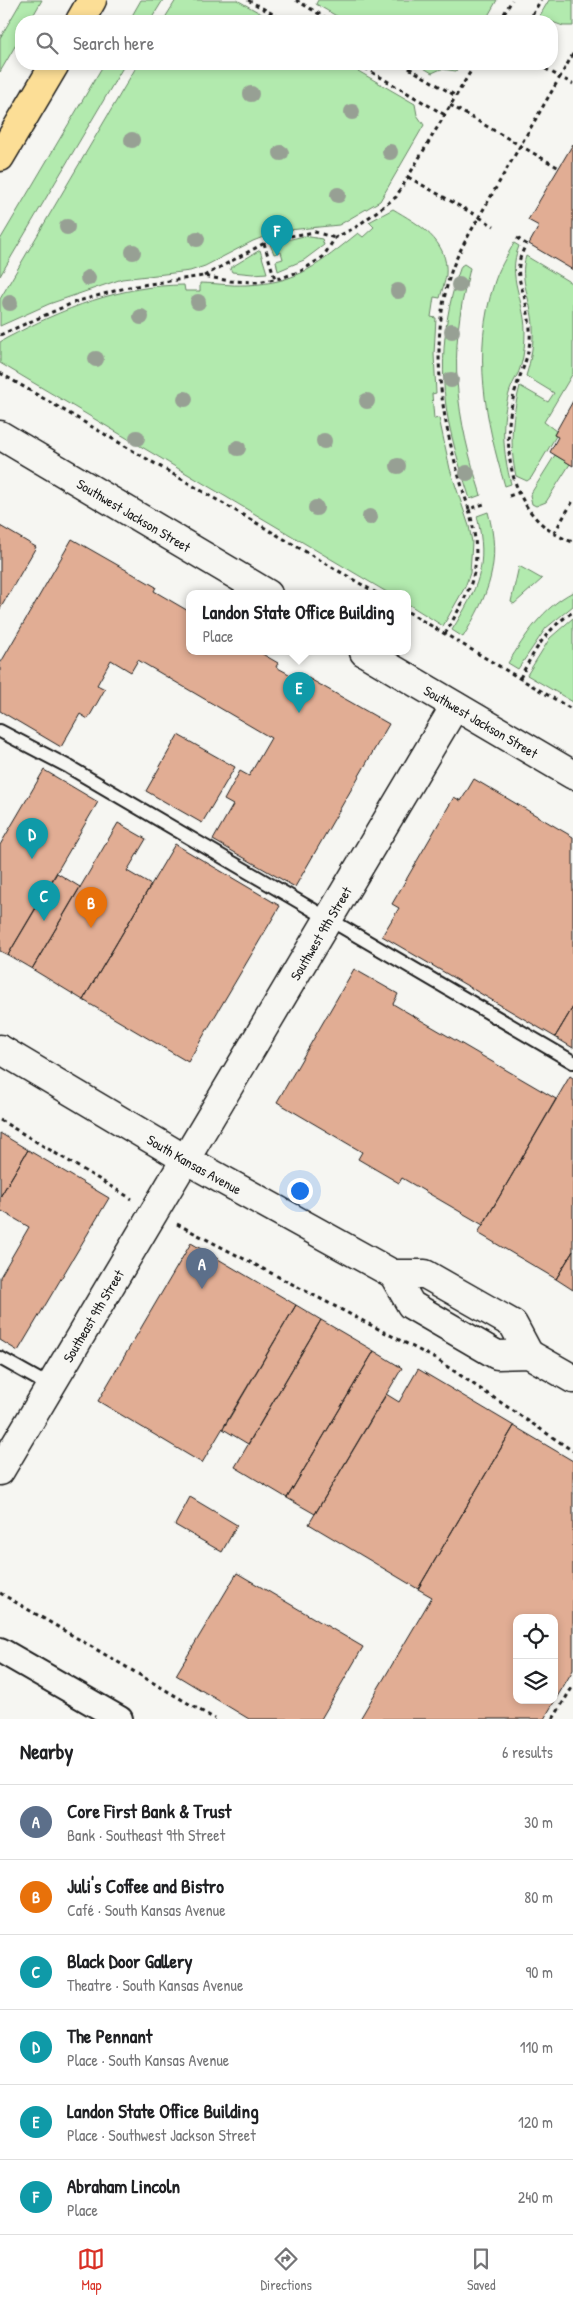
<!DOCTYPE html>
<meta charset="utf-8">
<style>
body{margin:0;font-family:"Patrick Hand",sans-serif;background:#f6f6f6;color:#202124}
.controls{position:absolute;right:15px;bottom:15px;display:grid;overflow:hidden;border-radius:10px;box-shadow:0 2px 8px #0003}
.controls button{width:45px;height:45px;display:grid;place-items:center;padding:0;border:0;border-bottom:1px solid #e0e0e0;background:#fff;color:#202124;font:25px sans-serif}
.you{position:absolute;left:299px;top:1190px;width:18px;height:18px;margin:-12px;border:4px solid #fff;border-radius:50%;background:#1a73e8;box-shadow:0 0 0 8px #1a73e833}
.badge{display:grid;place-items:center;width:32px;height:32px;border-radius:50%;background:#d93025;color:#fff;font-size:16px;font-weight:700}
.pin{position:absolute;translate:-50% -41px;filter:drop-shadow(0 1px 2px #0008)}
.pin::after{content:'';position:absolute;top:26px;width:18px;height:15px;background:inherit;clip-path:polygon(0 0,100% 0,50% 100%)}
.popup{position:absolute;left:186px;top:590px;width:225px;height:65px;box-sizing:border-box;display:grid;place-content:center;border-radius:10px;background:#fff;filter:drop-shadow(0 1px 4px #0005);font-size:16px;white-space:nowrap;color:#757577}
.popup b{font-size:19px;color:#202124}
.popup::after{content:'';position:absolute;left:50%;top:100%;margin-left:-10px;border:10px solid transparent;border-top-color:#fff}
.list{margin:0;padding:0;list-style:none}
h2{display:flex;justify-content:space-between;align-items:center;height:65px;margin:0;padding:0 20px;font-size:21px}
h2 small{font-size:16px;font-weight:400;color:#757577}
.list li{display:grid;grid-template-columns:32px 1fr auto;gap:15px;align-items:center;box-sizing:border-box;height:75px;padding:0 20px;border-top:1px solid #e0e0e0}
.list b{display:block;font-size:19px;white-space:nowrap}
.list p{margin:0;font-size:16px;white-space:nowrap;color:#757577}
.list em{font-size:16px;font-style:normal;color:#757577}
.icon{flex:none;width:28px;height:28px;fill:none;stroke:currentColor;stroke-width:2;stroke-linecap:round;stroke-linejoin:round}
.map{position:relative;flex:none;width:573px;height:1719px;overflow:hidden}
.search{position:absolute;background:#fff;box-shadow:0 2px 8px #0003;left:15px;right:15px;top:15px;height:55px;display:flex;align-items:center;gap:12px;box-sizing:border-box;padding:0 18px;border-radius:20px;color:#757577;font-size:19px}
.sheet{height:515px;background:#fff}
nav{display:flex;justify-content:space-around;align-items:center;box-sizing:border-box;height:70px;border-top:1px solid #e0e0e0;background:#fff;font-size:14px;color:#757577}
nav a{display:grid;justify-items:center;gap:2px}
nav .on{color:#d93025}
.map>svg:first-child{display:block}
</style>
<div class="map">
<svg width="573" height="1719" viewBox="0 0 573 1719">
<rect width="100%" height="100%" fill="#f6f6f2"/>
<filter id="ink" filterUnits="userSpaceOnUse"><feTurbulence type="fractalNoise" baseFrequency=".02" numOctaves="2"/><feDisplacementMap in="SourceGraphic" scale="10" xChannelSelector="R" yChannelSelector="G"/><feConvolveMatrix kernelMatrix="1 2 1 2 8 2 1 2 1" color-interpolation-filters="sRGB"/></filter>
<g filter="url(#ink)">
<path fill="#b2eaae" stroke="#678365" d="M22,0H42L30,21H21V36L0,72V38Z
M141,0H163L150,21H129Z
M176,0H237L274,21H163Z
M318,0H497L485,21H345L316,4Z
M549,0H573V26H563L539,17Z
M104,64H125L0,276V240Z
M138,64H346L415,104L417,115L424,125L380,201L339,225L279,231L253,241L205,266L190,271L122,279L49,304L0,326V299Z
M417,64H460L456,71L441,69L432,73Z
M393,209C418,224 449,240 446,275C445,282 442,290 440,298L434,297L431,317L436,318L434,354L436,393L432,394L434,419L439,418L450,469L469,526L472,542L470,573L465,587L443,626L408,604V594H390L0,363V342L7,338C62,309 121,285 184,285L185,291H200V283C215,283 231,286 246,285C299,283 319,264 358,233L363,237L374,227L369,222Z
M304,236L322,239L324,245L304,260L278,271L276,261L283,259L281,252L274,254L270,244Z
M514,243L519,246C506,278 525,300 525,331C525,343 524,355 521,365C519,374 513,381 510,390C500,421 503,453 511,484L505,486C485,420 472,351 494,284C498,270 507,256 514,243Z
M260,250L267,273L253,274L232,272L230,268Z
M526,256L573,284V373L544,422L556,431L554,435L556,436L531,478L527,481L516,476C509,446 512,416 520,386L548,402L554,393L526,376C531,360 534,342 533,326C532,301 518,280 526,256Z
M464,264L470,268L469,273C447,354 456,417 481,495L470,499C463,477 456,455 451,433C438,379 442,318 461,266Z
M555,455L570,464L546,502L536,506L532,504L530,495Z
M488,512C502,562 489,594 463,637L452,630C478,588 489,566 477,516Z
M519,566L542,579L514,604L511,602Z
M573,592V606L546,628L518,669L508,663C526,635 542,608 573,592Z
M573,618V702L527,675L550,638Z"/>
<path fill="#e1ad94" stroke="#1c1c1c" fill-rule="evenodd" d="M573,144V270L529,244L539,226L528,220Z
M573,401V466L550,452L558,437L554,435Z
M0,526L36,547L0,609Z
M72,539L156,587L154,591L190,612V652H259L278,663L276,667L300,680L303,675L389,724L295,887L213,840L233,805L224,800L240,771L249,776L271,738L138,660L131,672L111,660L97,685L105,689L88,719L80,714L61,747L0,711V664Z
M178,735L235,767L202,823L146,791Z
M44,770L98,802L8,955L0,951V845Z
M474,779L573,837V1007L555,1037L382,936L399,908L392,904L454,797L461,801Z
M118,823L146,839L127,871L151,885L83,1000L32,969Z
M175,844L280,906L188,1062L83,1000Z
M57,873L80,887L32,969L8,955Z
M354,969L398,994L393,1004L556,1099L483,1225L402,1178L399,1183L358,1159L362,1152L277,1102Z
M573,1007V1048L555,1037Z
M570,1076L573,1078V1251L556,1279L478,1233Z
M0,1133L28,1150L0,1197Z
M28,1150L109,1198L18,1351L0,1340V1277L29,1227L0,1210V1197Z
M191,1243L296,1305L202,1463L98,1401Z
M573,1251V1290L556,1279Z
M296,1305L321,1320L248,1444L223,1429Z
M321,1320L374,1351L287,1498L235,1467Z
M374,1351L402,1368L315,1514L287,1498Z
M418,1369L514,1426L418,1589L309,1524L386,1394L399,1402Z
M514,1426L573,1461V1670L544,1719H360L432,1597L418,1589ZM517,1618H554V1700H517Z
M190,1497L237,1525L222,1552L175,1525Z
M237,1573L363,1647L321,1719H249L176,1675Z"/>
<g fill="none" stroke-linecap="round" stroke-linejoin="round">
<g stroke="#1c1c1c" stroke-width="16">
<path id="lane" d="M0,731L69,767L573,1062
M0,1358L50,1386"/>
</g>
<g stroke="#1c1c1c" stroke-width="28">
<path id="street" d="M0,1650L120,1719"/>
</g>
<g stroke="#1c1c1c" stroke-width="31">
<g id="secondary">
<path id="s1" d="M0,435L268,594"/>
<path id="s2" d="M364,652L573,775"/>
<path id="s3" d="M0,1049L185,1159L393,1274H425L513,1324L529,1354"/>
<path d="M393,1274L411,1305L497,1355L529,1354L573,1379"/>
<path id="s4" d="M0,1471L455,706"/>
</g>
</g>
<g stroke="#1c1c1c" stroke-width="31">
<path id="primary" d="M80,21L92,0
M0,157L55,64"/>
</g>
<path stroke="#1c1c1c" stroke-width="3" stroke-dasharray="4 4" stroke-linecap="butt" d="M248,0L285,21
M296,0L331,21
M500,21L512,0
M528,21L541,0
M573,54L560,77L573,84
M358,64L445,115
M402,64L456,96
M450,105L559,168
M408,177L479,217L560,77L537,64
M517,238L526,244C523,251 519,258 519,265C517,277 522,288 525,299C528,312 531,327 530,340C528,362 517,379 513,399C500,454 513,522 573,542
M264,243L275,279
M204,276L272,239L315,232L335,238
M0,335L75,302L129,287L203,276L230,281L257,282L281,278L301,271L323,257L335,238L356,227L396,197L475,64
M0,373L378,594
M509,496L520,492
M469,509C444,433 426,350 451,272C458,252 469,235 479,217L494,226
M554,533L573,501
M408,612L573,710
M445,634C474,583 484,568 469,509L484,504
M520,678C534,651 547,628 573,612
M0,1120L132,1199
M177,1224L436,1359L573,1451
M0,1593L215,1719
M553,1719L573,1686"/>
<use href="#lane" stroke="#f6f6f2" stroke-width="12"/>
<use href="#street" stroke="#f6f6f2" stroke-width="24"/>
<use href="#secondary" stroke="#f6f6f2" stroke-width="28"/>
<use href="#primary" stroke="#fcde96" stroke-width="28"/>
</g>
<g fill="#97a094">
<circle cx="251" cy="94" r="8"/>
<circle cx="352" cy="112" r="8"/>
<circle cx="132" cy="140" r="8"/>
<circle cx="390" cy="152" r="8"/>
<circle cx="281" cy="153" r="8"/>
<circle cx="338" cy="195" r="8"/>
<circle cx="67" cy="227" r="8"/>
<circle cx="197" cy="239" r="8"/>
<circle cx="133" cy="252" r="8"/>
<circle cx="88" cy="278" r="8"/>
<circle cx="459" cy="285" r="8"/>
<circle cx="398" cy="291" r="8"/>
<circle cx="198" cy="302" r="8"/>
<circle cx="10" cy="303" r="8"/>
<circle cx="141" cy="317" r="8"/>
<circle cx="452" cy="331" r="8"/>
<circle cx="96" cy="359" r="8"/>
<circle cx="451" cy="380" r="8"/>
<circle cx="185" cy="399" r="8"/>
<circle cx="367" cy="401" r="8"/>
<circle cx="137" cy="438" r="8"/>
<circle cx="324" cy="441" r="8"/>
<circle cx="238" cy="448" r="8"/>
<circle cx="398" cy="466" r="8"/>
<circle cx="467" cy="473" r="8"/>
<circle cx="316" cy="508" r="8"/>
<circle cx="370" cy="517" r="8"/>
</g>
</g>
<g text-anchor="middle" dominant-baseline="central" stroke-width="4" stroke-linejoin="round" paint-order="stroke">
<g font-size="14" fill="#1c1c1c" stroke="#f6f6f2">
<text stroke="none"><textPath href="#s1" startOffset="156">Southwest Jackson Street</textPath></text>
<text stroke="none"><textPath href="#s2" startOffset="136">Southwest Jackson Street</textPath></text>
<text stroke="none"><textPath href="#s4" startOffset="626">Southwest 9th Street</textPath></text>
<text stroke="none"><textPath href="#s3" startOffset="226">South Kansas Avenue</textPath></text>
<text stroke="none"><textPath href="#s4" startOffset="181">Southeast 9th Street</textPath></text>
</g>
</g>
</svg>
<div class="controls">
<button><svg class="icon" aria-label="locate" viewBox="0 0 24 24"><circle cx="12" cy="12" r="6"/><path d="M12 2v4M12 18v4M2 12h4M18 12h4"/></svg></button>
<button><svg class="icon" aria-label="layers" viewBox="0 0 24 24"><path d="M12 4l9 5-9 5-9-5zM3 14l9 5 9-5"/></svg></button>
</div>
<div class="you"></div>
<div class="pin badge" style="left:202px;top:1289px;background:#5c6f8a">A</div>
<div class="pin badge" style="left:91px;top:928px;background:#e8710a">B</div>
<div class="pin badge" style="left:44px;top:921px;background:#0f9aa8">C</div>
<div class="pin badge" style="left:32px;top:859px;background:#0f9aa8">D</div>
<div class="pin badge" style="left:299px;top:713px;background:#0f9aa8">E</div>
<div class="popup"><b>Landon State Office Building</b>Place</div>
<div class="pin badge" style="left:277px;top:256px;background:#0f9aa8">F</div>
<div class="search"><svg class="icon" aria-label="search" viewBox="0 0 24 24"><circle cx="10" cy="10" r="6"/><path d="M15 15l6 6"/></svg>Search here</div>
</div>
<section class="sheet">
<h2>Nearby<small>6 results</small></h2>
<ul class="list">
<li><span class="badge" style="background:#5c6f8a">A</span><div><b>Core First Bank &amp; Trust</b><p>Bank · Southeast 9th Street</p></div><em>30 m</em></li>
<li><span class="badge" style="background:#e8710a">B</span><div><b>Juli's Coffee and Bistro</b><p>Café · South Kansas Avenue</p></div><em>80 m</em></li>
<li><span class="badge" style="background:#0f9aa8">C</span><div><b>Black Door Gallery</b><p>Theatre · South Kansas Avenue</p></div><em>90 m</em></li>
<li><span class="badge" style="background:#0f9aa8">D</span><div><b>The Pennant</b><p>Place · South Kansas Avenue</p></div><em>110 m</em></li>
<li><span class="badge" style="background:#0f9aa8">E</span><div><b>Landon State Office Building</b><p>Place · Southwest Jackson Street</p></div><em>120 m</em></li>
<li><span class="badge" style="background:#0f9aa8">F</span><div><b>Abraham Lincoln</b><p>Place</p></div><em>240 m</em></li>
</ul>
</section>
<nav>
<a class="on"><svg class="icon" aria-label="map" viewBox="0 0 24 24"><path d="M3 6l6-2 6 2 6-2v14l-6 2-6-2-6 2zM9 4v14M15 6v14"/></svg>Map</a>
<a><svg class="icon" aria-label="directions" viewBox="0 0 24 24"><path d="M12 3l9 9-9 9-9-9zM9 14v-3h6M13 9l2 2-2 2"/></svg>Directions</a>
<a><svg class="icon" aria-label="saved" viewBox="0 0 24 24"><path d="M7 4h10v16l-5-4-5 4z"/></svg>Saved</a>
</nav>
